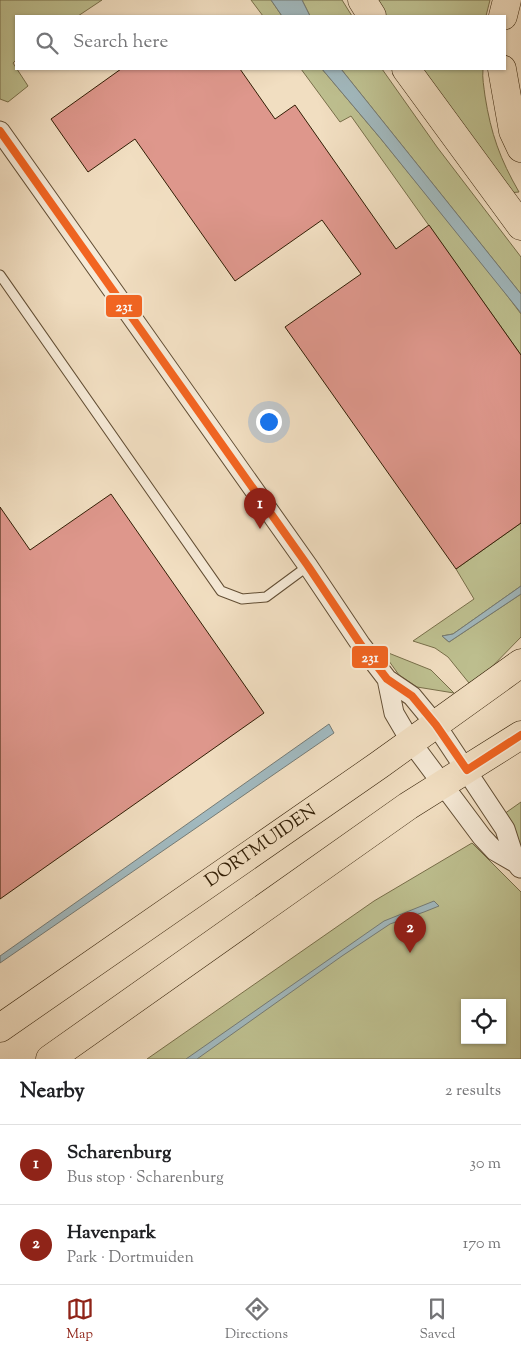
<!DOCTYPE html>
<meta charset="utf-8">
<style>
body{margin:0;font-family:"Sorts Mill Goudy",serif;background:#f6f6f6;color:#202124}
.controls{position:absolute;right:15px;bottom:15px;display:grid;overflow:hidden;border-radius:0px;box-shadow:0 1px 4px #0004}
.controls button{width:45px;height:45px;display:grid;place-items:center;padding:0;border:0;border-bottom:1px solid #e0e0e0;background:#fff;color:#202124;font:25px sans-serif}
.you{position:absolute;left:268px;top:421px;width:18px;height:18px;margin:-12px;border:4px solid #fff;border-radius:50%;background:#1a73e8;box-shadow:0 0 0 8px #1a73e833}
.badge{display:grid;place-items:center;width:32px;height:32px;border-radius:50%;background:#8f2418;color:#fff;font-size:16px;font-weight:700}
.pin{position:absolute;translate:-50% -41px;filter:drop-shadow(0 1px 2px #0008)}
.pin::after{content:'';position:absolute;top:26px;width:18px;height:15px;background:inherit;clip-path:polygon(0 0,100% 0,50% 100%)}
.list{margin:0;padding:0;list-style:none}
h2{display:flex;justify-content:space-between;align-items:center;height:65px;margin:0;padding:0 20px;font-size:21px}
h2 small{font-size:16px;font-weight:400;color:#757577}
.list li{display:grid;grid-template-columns:32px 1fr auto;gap:15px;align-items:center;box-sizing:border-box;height:80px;padding:0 20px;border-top:1px solid #e0e0e0}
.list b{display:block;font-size:19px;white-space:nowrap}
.list p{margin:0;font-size:16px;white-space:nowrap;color:#757577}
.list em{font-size:16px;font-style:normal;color:#757577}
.icon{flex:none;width:28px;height:28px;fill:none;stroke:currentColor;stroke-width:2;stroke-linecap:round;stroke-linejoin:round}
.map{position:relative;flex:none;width:521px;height:1059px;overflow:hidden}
.search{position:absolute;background:#fff;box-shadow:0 1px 4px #0004;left:15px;right:15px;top:15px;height:55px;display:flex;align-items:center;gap:12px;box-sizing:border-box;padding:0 18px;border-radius:0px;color:#757577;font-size:19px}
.sheet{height:225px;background:#fff}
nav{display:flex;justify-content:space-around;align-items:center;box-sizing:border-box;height:70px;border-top:1px solid #e0e0e0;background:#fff;font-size:14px;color:#757577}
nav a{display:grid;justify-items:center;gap:2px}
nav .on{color:#8f2418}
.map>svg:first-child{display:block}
</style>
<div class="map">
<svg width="521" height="1059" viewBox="0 0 521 1059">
<rect width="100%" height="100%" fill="#f1dec1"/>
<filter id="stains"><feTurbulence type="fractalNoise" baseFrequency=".004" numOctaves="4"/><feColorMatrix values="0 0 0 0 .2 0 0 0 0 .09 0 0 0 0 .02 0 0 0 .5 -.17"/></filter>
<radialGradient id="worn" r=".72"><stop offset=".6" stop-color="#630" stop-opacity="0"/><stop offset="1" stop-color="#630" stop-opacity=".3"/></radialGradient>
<path fill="#bec090" stroke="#786f4a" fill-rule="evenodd" d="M0,0H102L78,16H16V60L13,63L28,86L8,102L0,99Z
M251,0H271L282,16H263Z
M302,0H342L352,16H310Z
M373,0H490L486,16H383Z
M301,69H322L381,139L497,282L521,314V355L351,116L340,122Z
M341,69H382L437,147L521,257V294Z
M417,69H483C482,78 484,87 485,96C491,134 500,159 519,192L507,193Z
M521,523V586L453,634L442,636L449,642L521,594V637L482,677L469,683L448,657L435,648L413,641L474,599L456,569Z
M381,650L431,670L454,693L417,687L399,675Z
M521,802V846L504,814Z
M472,843L521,892V1059H147L374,901ZM465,1003H502V1040H465Z"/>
<path fill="#a1b9bf" stroke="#757b75" d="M271,0H302L310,16H282Z
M322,69H341L521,294V313L381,139Z
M521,586V594L449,642L442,636L453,634Z
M329,724L334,733L0,963V956Z
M434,901L439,906L424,912L390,924L342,956L197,1059H186L384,921Z"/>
<path fill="#de978c" stroke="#321e05" d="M121,69H240L275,119L295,105L396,249L429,225L521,355V523L456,569L285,327L361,274L322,220L235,281L135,139L88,172L51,119Z
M111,494L264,713L0,899V507L30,550Z"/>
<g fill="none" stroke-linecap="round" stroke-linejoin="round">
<g stroke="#624e34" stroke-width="11">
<path id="lane" d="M0,275L221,591L242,599L266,597L308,566"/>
</g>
<g stroke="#624e34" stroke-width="21">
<path id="street" d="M0,131L308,566L361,645L387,679L412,696L436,725L505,829L516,863
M387,679L394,713L411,742L482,837L495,851L516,863L520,868"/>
</g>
<g stroke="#321e05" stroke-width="29">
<g id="primary">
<path id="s1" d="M0,1028L379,765L521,663"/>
<path d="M50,1059L408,806L521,735"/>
</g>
</g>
<g stroke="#321e05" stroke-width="29">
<path id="highway" d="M362,0L372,16
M503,16L507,0
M406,69L521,226
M502,69L513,131L521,148"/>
</g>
<use href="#lane" stroke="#f6ead7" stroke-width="9"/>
<use href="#street" stroke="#f6ead7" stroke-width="19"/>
<use href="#primary" stroke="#f1dec1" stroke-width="28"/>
<use href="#highway" stroke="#f1dec1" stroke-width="28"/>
<g stroke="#f6ead7" stroke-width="11">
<path id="bus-1" d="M0,131L308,566L361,645L387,679L412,696L436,725L467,770L521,735"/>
</g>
<use href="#bus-1" stroke="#f26522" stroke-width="8"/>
</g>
<g text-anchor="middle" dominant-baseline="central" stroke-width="5" stroke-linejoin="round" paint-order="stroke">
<g font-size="18" fill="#321e05" stroke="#f6ead7">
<text stroke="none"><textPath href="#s1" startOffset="318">DORTMUIDEN</textPath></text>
</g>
</g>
<g stroke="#f6ead7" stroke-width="2">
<rect x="105" y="294" width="38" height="24" rx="5" fill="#f26522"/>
<rect x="351" y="645" width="38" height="24" rx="5" fill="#f26522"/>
</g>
<g font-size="14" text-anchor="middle" font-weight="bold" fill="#fff">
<text x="124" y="311">231</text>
<text x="370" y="662">231</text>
</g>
<rect width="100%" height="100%" filter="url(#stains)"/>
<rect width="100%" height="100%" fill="url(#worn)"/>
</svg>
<div class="controls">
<button><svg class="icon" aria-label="locate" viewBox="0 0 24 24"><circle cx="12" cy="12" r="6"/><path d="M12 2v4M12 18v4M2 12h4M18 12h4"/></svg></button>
</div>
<div class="you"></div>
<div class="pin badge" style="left:260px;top:529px">1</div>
<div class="pin badge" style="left:410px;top:953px">2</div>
<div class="search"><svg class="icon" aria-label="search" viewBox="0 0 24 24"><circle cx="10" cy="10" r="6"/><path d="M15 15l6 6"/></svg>Search here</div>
</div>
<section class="sheet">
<h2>Nearby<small>2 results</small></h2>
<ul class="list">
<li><span class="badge">1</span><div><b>Scharenburg</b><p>Bus stop · Scharenburg</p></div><em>30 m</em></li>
<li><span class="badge">2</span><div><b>Havenpark</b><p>Park · Dortmuiden</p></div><em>170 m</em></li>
</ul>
</section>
<nav>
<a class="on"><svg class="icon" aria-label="map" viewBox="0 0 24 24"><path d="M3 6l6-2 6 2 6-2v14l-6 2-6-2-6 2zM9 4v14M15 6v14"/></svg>Map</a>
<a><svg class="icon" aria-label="directions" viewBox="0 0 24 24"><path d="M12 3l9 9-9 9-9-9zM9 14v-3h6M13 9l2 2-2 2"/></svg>Directions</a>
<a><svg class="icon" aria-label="saved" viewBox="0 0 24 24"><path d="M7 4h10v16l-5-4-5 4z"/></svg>Saved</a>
</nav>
